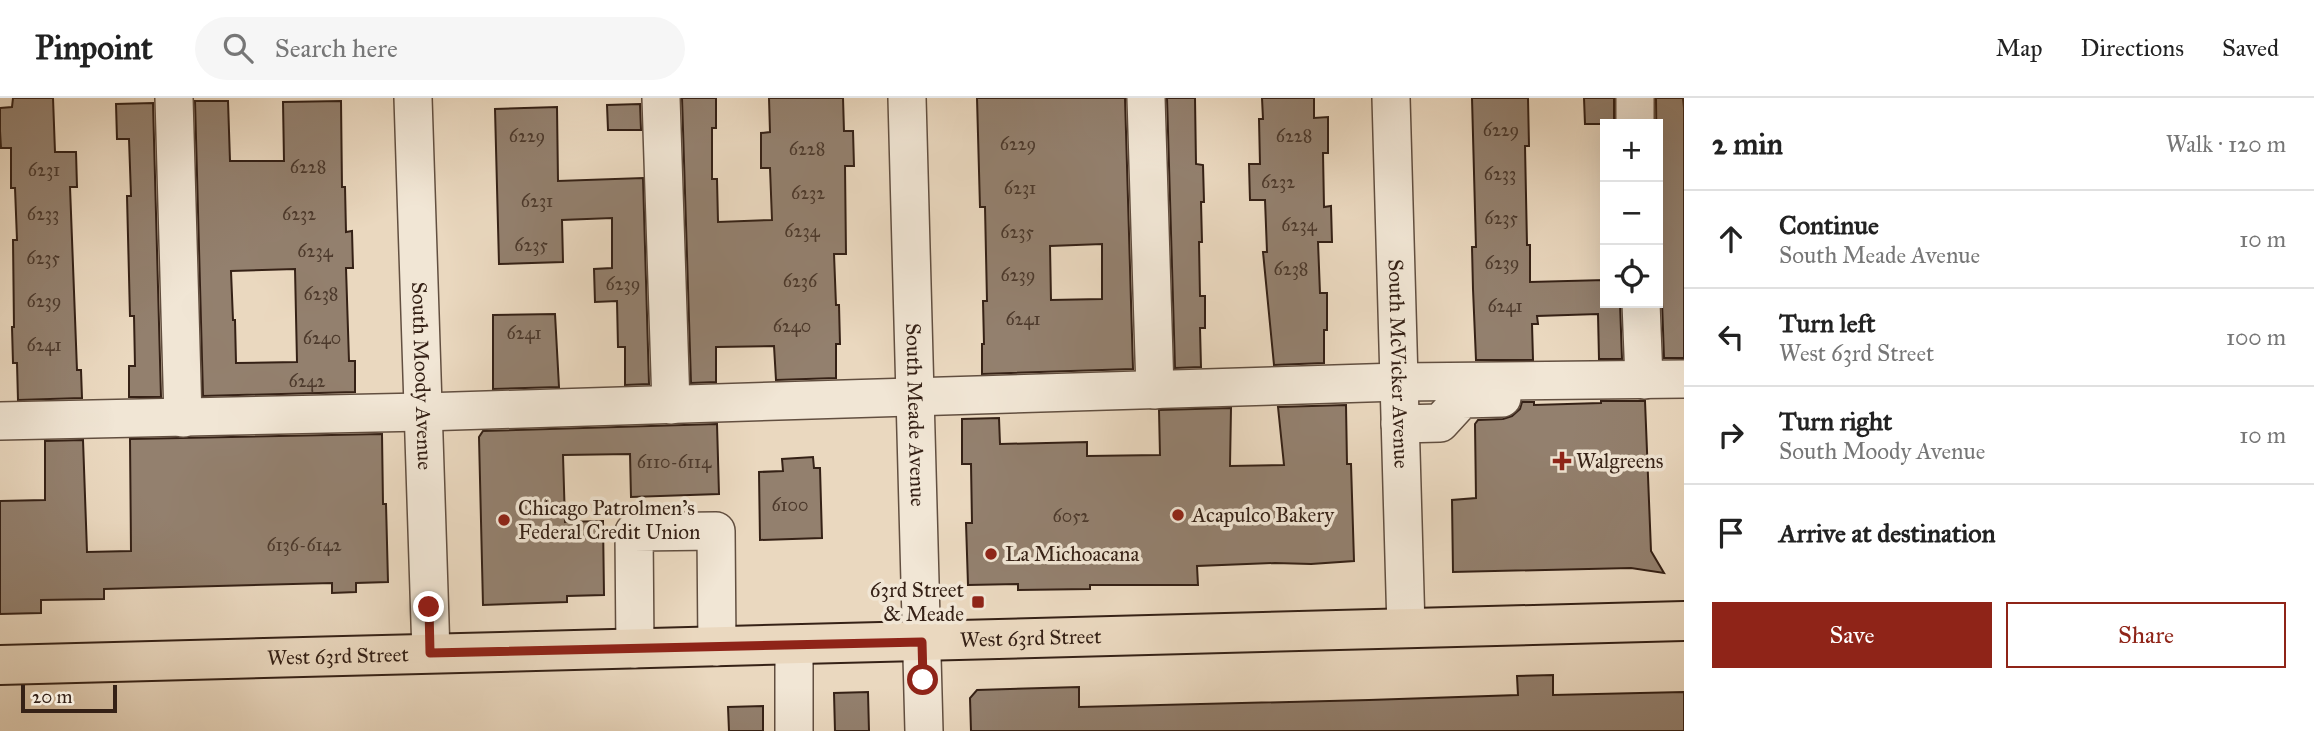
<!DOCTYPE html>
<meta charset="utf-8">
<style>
body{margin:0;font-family:"IM FELL Great Primer",serif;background:#f6f6f6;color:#222}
.controls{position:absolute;right:21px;top:21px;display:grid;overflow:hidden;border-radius:0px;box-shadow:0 7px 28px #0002}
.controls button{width:63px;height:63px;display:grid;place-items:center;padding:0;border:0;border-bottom:2px solid #e0e0e0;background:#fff;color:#222;font:35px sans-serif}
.scale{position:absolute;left:21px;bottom:18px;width:96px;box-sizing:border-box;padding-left:7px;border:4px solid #352116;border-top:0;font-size:19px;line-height:24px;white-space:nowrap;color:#352116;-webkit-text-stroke:5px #f1e6d5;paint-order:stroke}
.stop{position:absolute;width:21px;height:21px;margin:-16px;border:5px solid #8f2418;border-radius:50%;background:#fff}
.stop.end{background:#8f2418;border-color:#fff;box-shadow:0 2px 7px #0008}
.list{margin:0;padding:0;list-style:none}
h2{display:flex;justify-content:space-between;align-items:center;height:91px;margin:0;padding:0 28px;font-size:30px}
h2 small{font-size:23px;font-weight:400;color:#767676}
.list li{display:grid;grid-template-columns:46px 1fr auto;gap:21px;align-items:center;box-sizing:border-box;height:98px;padding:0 28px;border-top:2px solid #e0e0e0}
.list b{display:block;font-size:26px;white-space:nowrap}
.list p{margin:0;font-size:23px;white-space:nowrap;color:#767676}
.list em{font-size:23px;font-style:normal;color:#767676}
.actions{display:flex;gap:14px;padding:21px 28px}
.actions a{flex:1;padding:16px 0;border:2px solid #8f2418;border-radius:0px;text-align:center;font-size:24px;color:#8f2418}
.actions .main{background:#8f2418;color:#fff}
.icon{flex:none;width:38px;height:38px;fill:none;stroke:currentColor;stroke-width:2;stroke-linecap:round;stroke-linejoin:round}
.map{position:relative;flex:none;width:1684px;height:633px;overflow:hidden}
header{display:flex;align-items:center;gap:42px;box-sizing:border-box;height:98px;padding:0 35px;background:#fff;border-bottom:2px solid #e0e0e0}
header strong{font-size:33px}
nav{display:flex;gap:38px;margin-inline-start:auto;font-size:24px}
.search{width:490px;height:63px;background:#f6f6f6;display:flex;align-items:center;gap:18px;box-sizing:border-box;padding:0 24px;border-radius:38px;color:#767676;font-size:26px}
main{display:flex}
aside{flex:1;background:#fff}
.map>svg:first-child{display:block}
</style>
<header>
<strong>Pinpoint</strong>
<div class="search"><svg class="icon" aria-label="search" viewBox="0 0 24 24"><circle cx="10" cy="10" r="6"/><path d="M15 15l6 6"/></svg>Search here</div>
<nav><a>Map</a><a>Directions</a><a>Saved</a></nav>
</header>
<main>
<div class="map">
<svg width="1684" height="633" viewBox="0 0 1684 633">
<rect width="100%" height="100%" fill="#ead8bf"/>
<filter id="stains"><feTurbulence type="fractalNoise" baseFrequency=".00286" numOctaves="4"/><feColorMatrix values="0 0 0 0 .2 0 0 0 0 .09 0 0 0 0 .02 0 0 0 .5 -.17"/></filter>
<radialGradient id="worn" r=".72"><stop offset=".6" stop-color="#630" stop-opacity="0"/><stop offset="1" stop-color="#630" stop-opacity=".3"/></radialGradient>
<path fill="#93806e" stroke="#352116" stroke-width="2" fill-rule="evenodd" d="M13,0H53L55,54H76L77,89H70L77,272H81L82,300L18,302L17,265H13L12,229H14L13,142H17L15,90H11V50H1L0,33V10L12,9Z
M682,0H716V30H712V81H717L718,124L772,122L770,70H761V35L770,34L769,0H843L844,33H853L854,68H845L846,156H834L836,207H839L840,246H836V280L776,282L774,248L716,249V284L691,285Z
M977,0H1125L1133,271L982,276V246H984L983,203H987L985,109H980ZM1102,146V201L1051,202L1050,148Z
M1167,0H1195L1196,66L1203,67L1204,104H1201L1202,144H1199L1200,198H1205V230H1200L1201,269L1175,270Z
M1262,0H1314V20L1328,19V55H1323L1324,109L1331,108L1332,144H1318L1320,195H1327V232H1324V265L1274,267L1263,154H1267L1265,102H1250L1249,66H1260L1259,21H1263Z
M1472,0H1528L1529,48H1525L1527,147H1530V184L1605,182V205H1620L1622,261H1599L1598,216L1537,218L1538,226H1532L1533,262H1476L1473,191L1472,149H1476Z
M1584,0H1614V26H1585Z
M1656,0H1683L1684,10V260H1664L1662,204L1658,193Z
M195,3H228L230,63H284L283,4L341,3L342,89H345L346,134L352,133L353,170H346L349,263H355V294L203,298ZM295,171L297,264L236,265L235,222H233L231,173Z
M153,5L161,299H129V268H135L134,218H130L127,98H131L129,41H117L116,6Z
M640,6L641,32H608L607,7Z
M557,9L558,83L643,80L649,286L625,287V249H618L617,203L595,204L594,171L612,170V120L562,122L563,164L499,166L495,11Z
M555,216L559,289L493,291V217Z
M1601,303H1645L1651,453L1664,475L1631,470L1453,474L1452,402L1476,400L1475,326L1478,322L1503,321L1512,318L1520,311L1522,304H1534V307L1601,305Z
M1346,307L1347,366H1351L1354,463L1311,466L1275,465L1197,468L1198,487H1090V491L1018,492V486L968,487L966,425H972L971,366H962V321L999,320L1000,346L1087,344V358L1160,357L1159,312L1231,310L1230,368L1284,367L1278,309Z
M717,326L719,396L631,399L630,356L563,357L565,424L603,423L604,497L567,498V504L483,507L479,339L483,333Z
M382,336L383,406H386L388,484L356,485V494L332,495V485L104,491V501L41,502V515L0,516V403L45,402V343L83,342L87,454L131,453L130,341Z
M813,359L814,370H820L822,440L760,442L759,374L783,373L782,361Z
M1553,577V597L1684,594V633H971L970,600L977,592L1079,589V609L1369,602L1518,597L1517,578Z
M868,594L869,633H835L834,595Z
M763,608V633H729L728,609Z"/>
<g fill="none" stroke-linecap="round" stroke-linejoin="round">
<g stroke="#624f40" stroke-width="40">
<g id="minor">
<path d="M174,0L183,320"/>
<path id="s1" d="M413,0L431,555"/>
<path d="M661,0L671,307"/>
<path id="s2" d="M907,0L924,633"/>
<path d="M1146,0L1155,292"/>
<path id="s3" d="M1391,0L1406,530"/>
<path d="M1635,0V26"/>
<path d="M1641,205L1644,282"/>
<path d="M0,323L423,314L1399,284L1684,281"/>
<path d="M1400,326L1440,325L1462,301L1502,300"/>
<path d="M794,547V633"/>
<path d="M635,551L634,434L716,433L717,549"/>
</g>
</g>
<g stroke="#352116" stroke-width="42">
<g id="major">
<path id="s4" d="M0,567L1684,523"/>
</g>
</g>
<use href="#minor" stroke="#f1e6d5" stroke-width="37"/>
<use href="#major" stroke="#ead8bf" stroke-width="38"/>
</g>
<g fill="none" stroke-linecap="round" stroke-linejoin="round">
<path stroke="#8f2418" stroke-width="9" d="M429,509L430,555L922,544L923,582"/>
</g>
<g fill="#8f2418" stroke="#f1e6d5" stroke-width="2.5">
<path d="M1558.5 352.5h7v7h7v7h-7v7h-7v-7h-7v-7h7z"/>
<circle cx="1178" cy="417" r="7"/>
<circle cx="504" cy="422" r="7"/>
<circle cx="991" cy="456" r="7"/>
<rect x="971" y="497" width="14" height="14" rx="3.5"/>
</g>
<g text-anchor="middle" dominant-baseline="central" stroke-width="7" stroke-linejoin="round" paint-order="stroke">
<g font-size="18" fill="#4c392c">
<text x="1501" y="32">6229</text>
<text x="527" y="38">6229</text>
<text x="1294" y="38">6228</text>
<text x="1018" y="46">6229</text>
<text x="807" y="51">6228</text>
<text x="308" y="69">6228</text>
<text x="44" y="72">6231</text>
<text x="1500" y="76">6233</text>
<text x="1278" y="84">6232</text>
<text x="1020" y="90">6231</text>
<text x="808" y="95">6232</text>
<text x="537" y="103">6231</text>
<text x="43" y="116">6233</text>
<text x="299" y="116">6232</text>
<text x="1501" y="120">6235</text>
<text x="1299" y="127">6234</text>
<text x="802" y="133">6234</text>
<text x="1017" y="134">6235</text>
<text x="531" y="147">6235</text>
<text x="315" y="153">6234</text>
<text x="43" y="160">6235</text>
<text x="1502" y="165">6239</text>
<text x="1291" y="171">6238</text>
<text x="1018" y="177">6239</text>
<text x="800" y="183">6236</text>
<text x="623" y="186">6239</text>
<text x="321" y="196">6238</text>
<text x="44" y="203">6239</text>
<text x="1505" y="208">6241</text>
<text x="1023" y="221">6241</text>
<text x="792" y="228">6240</text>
<text x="524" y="235">6241</text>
<text x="322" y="240">6240</text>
<text x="44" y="247">6241</text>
<text x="307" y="283">6242</text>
<text x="674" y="364">6110-6114</text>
<text x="790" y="407">6100</text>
<text x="1071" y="418">6052</text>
<text x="304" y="447">6136-6142</text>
</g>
<g font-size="21" fill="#352116" stroke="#f1e6d5">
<text stroke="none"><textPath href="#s3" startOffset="266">South McVicker Avenue</textPath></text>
<text stroke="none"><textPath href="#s1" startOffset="278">South Moody Avenue</textPath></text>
<text stroke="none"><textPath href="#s2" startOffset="317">South Meade Avenue</textPath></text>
<text stroke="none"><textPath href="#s4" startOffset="1031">West 63rd Street</textPath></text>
<text stroke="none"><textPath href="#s4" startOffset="338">West 63rd Street</textPath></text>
</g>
<g font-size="21" fill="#352116" stroke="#f1e6d5" text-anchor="start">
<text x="1576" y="363">Walgreens</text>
<text x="518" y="410">Chicago Patrolmen's<tspan x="518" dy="24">Federal Credit Union</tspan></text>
<text x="1192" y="417">Acapulco Bakery</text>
<text x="1005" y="456">La Michoacana</text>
<text x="964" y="492" text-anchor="end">63rd Street<tspan x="964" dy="24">&amp; Meade</tspan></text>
</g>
</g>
<rect width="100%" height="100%" filter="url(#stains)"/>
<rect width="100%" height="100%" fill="url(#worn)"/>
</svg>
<div class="controls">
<button>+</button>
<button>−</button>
<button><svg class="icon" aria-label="locate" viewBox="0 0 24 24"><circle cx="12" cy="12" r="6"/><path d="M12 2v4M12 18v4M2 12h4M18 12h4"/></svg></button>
</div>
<div class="scale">20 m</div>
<div class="stop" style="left:923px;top:582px"></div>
<div class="stop end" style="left:429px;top:509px"></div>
</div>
<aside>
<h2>2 min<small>Walk · 120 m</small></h2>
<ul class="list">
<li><svg class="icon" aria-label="ahead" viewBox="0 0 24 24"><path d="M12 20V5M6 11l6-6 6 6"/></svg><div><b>Continue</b><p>South Meade Avenue</p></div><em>10 m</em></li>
<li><svg class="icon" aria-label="left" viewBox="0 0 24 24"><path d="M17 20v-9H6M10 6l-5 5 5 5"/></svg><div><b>Turn left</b><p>West 63rd Street</p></div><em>100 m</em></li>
<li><svg class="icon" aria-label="right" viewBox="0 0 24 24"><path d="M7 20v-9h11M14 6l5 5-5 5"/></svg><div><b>Turn right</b><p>South Moody Avenue</p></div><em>10 m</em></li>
<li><svg class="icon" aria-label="arrive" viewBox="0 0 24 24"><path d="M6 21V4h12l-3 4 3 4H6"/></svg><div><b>Arrive at destination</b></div></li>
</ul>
<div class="actions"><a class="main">Save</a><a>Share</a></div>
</aside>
</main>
